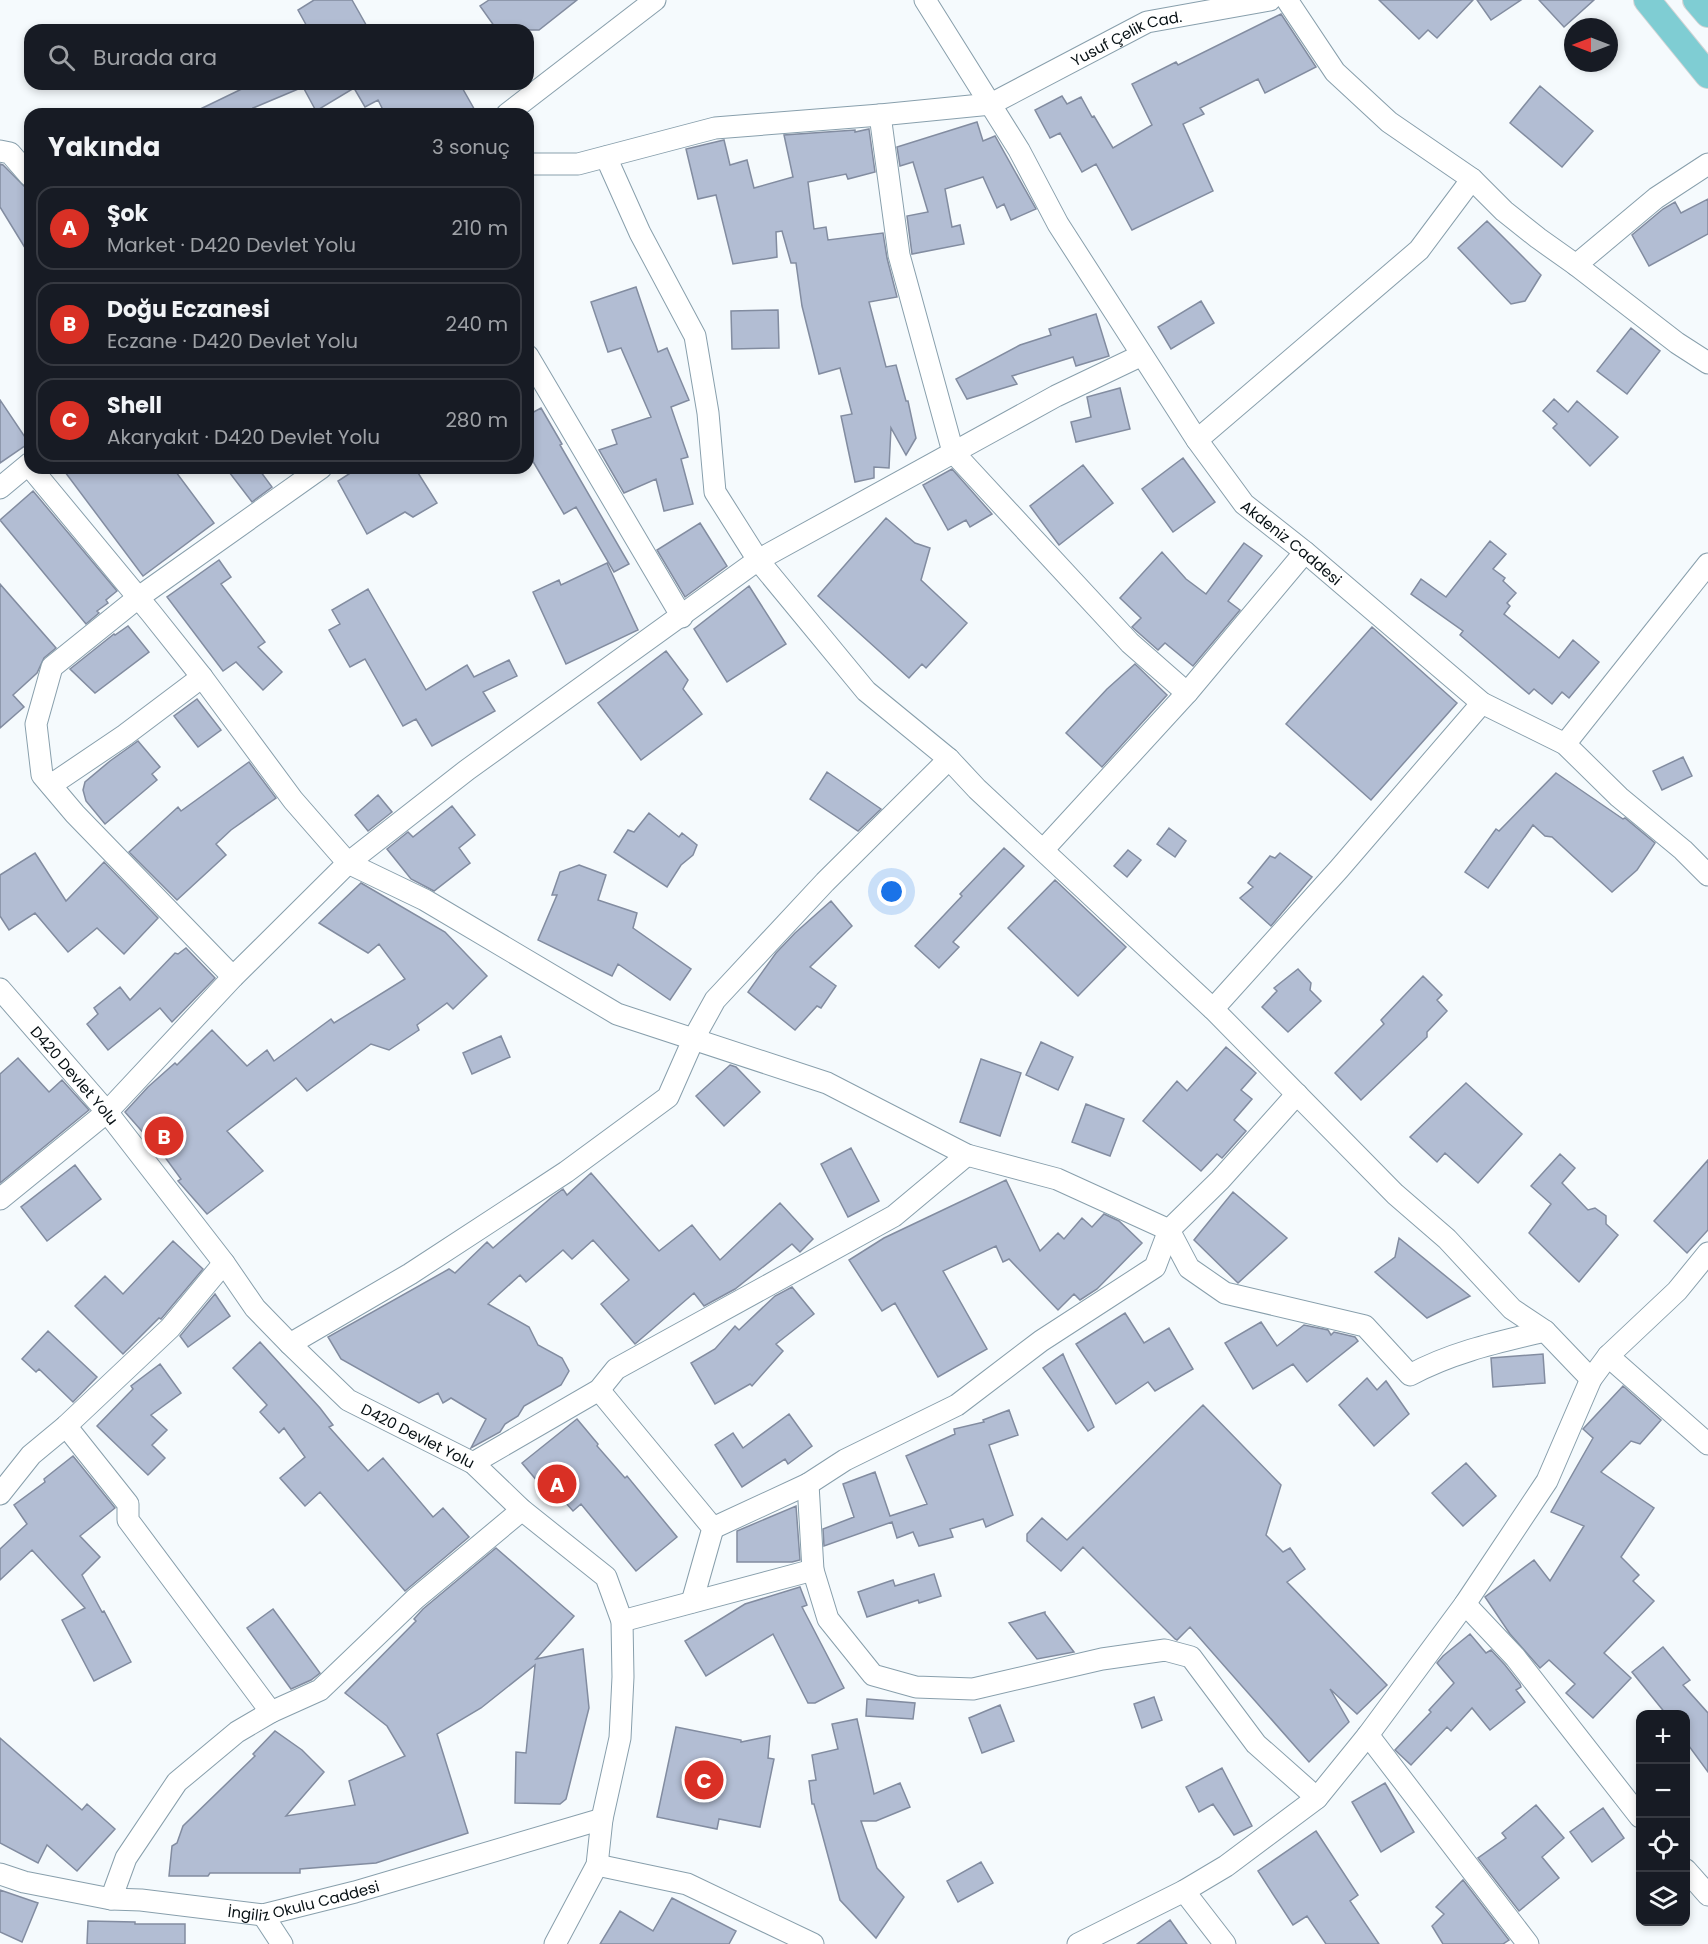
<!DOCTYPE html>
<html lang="tr">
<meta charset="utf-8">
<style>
body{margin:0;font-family:Poppins,sans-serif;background:#242831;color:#f1f3f6}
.controls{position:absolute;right:18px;bottom:18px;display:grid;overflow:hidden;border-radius:12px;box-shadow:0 3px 9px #0003}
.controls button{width:54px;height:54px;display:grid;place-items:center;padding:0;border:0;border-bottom:2px solid #363941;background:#171b24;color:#f1f3f6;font:30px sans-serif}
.compass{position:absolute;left:1564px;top:18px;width:54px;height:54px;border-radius:50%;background:#171b24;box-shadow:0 3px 9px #0003;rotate:270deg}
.you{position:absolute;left:892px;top:892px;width:21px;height:21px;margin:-15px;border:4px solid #fff;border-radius:50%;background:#1a73e8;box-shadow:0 0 0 9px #1a73e833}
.badge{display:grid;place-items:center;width:39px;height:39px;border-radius:50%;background:#d93025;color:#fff;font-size:20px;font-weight:700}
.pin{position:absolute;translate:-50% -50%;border:3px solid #fff;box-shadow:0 2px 6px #0006}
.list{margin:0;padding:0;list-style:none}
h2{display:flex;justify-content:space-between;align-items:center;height:78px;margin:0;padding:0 24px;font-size:26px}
h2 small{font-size:20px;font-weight:400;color:#9ea1a6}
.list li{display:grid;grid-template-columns:39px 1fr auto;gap:18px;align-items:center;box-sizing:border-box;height:84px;margin:0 12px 12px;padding:0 12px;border:2px solid #363941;border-radius:18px}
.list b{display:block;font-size:22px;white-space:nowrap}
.list p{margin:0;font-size:20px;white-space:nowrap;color:#9ea1a6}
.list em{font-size:20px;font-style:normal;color:#9ea1a6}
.icon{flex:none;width:33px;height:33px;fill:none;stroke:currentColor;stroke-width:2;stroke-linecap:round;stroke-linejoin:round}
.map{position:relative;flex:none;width:1708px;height:1944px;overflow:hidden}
.search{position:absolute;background:#171b24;box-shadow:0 3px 9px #0003;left:24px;top:24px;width:510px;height:66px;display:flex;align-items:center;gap:15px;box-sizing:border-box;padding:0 21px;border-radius:18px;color:#9ea1a6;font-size:22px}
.panel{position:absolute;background:#171b24;box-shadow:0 3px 9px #0003;left:24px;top:108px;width:510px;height:366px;border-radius:18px}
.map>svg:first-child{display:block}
</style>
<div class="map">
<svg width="1708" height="1944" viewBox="0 0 1708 1944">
<rect width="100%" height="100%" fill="#f5fafd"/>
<path fill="#b2bdd3" stroke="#828ca0" stroke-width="1.5" d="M314,0H352L369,30H309L298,10Z
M489,0H577L539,30H497L480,6Z
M1379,0H1473L1437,38L1428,30L1419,39Z
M1477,0H1521L1491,20Z
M1539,0H1594L1564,27Z
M1281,14L1316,67L1265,93L1258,79L1200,108L1204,114L1183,124L1213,191L1132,230L1096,164L1082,172L1060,133L1050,138L1035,110L1062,96L1067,104L1081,97L1092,117L1094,116L1113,148L1152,125L1132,84L1176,62L1178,65Z
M252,84H460L477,114H385L378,100L365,107L354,88L316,111L303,87L253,108L256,114H190Z
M1540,86L1593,131L1562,167L1510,123Z
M977,122L983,141L995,136L1036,209L1011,220L1004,204L997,208L983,177L945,189L952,227L960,225L964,244L912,254L907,216L928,212L913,162L900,166L897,147Z
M869,129L875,172L848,179L846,174L808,182L814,229L826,227L828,240L883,233L887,258L897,297L869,302L886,367L896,365L906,401H908L916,438L906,455L891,428L889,468L874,467V478L855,482L841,416L852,414L840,368L819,374L802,306L796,263H791L782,231L776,232L777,257L733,264L716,195L698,199L686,149L724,140L730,165L747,160L754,188L793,177L784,135L855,130V132Z
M0,164L3,165L30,192V256L0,207Z
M1708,199V234L1649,266L1632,235L1663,209L1675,202L1681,213Z
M1487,221L1541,275L1525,301L1511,304L1458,248Z
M636,287L658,352L667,348L689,400L671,407L688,457L681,459L693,504L664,511L656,479L624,493L599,450L617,444L612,430L651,417L621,348L608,352L591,302Z
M1201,301L1214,323L1171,349L1158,327Z
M778,310L779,348L732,349L731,311Z
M1096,314L1109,356L1076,366L1073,357L1012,376L1017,384L967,399L956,379L1020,345L1051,335L1049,329Z
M1631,328L1660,351L1627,394L1597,371Z
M1120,388L1130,429L1076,442L1071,422L1091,417L1087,397Z
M1554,399L1568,412L1577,401L1618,437L1590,466L1553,428L1557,424L1543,411Z
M0,400L29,443L0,463Z
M541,408L562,444L560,445L629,564L614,572L576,507L564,514L528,453V415Z
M1183,458L1215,502L1173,532L1142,489Z
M1083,465L1113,503L1059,545L1030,506Z
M62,468H173L214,523L143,576Z
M226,468H258L272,487L252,502Z
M358,468H415L437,503L413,517L405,512L367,534L338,481Z
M952,469L992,514L970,527L966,520L948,530L923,485Z
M33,491L117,591L106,600L108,603L97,611L99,613L86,624L0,520Z
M886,518L915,543L930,548L921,580L967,623L926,668L922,664L909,678L818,596Z
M700,523L727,566L685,597L657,550Z
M1490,541L1506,554L1493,569L1505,578L1503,581L1516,593L1507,603L1510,606L1504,614L1559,658L1573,640L1599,662L1569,698L1562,692L1552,704L1534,689L1529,694L1460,635L1463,631L1411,594L1421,579L1446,597Z
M1244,543L1262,556L1228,601L1240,610L1193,666L1165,643L1158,650L1132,627L1141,618L1120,598L1162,552L1186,579L1206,594Z
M219,560L231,577L221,584L265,642L258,647L282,672L263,690L236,662L223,671L167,597Z
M607,563L638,630L566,664L533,592L559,580L561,585Z
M0,584L56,648L44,658L37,673L13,695L24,707L0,728Z
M749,586L786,644L727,682L694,629Z
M368,589L426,690L467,665L474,677L509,660L517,676L483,692L495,711L432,746L416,719L403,726L365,659L350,667L329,630L340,624L332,610Z
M128,626L149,652L95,693L70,669L114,634L115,635Z
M1372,627L1457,703L1371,800L1286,724Z
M666,651L688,680L683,689L702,714L641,760L598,703Z
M1135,664L1167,695L1102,767L1066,733L1107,689Z
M197,699L221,730L198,747L174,716Z
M138,741L160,767L152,774L157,780L105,824L86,801L83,790L85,782L110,761Z
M1683,757L1692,776L1662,790L1653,771Z
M249,762L276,798L231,830L216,844L226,855L177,900L129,852L178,807L181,811Z
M827,772L881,809L858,831L810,799Z
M1556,773L1623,819L1625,818L1655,843L1637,870L1612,892L1552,837L1545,836L1533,825L1488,888L1465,872L1496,829L1499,831Z
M378,795L392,812L368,831L355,815Z
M452,806L475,835L459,848L470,863L434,891L411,879L387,849L408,832L413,837Z
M649,813L679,837L682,833L697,845L693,855L681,865L667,887L614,852L628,830L634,832Z
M1169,828L1186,841L1175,857L1157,844Z
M1004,848L1024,866L953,942L959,947L939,968L915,946L962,896L960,894Z
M1128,850L1141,860L1127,877L1114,866Z
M35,853L66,901L104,862L158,918L124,954L97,928L68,952L35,913L9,930L0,916V875Z
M1280,853L1312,877L1271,926L1240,898L1253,887L1248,883L1270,856L1275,858Z
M579,865L606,875L598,900L637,913L633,928L691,969L670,1000L618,964L612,976L538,940L557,895H552L560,872Z
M1055,880L1126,947L1078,996L1008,928Z
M361,883L445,932L487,976L453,1009L447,1003L417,1025L419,1030L389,1050L371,1044L307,1091L296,1078L227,1131L263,1171L207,1214L178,1181L181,1179L148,1134L146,1136L125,1112L148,1087L175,1063L177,1065L212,1030L247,1066L267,1050L274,1061L331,1019L334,1023L405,979L379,944L368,953L319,923Z
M831,901L852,926L810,967L836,986L821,1008L817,1006L795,1030L748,992L776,953L795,933Z
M186,948L215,978L172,1022L160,1008L108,1050L87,1024L98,1014L94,1008L120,987L130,1000L175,953L178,954Z
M1298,969L1311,983L1310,990L1321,1001L1288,1032L1262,1007L1277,991L1274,988Z
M1423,976L1442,995L1437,1000L1447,1011L1427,1032V1037L1361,1100L1335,1073L1384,1024L1381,1020Z
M501,1036L510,1057L472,1074L463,1053Z
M1041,1042L1073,1057L1058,1090L1026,1075Z
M1226,1047L1256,1073L1241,1090L1252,1099L1234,1120L1246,1131L1222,1158L1217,1154L1201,1171L1143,1121L1177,1081L1187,1091Z
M18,1058L49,1092L62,1080L89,1110L0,1183V1074Z
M981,1059L1021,1073L1000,1136L960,1122Z
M730,1065L736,1067L760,1092L724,1126L696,1096Z
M1466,1083L1522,1134L1478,1183L1445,1153L1437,1162L1410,1137Z
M1086,1104L1124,1119L1110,1156L1072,1142Z
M851,1148L879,1201L848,1217L821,1164Z
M1560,1154L1575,1168L1562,1183L1588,1210L1595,1208L1606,1216V1224L1618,1235L1579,1282L1529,1233L1551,1204L1531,1186Z
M1708,1160V1230L1687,1253L1654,1221Z
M75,1165L101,1199L47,1241L21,1207Z
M591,1173L659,1251L692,1225L720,1260L780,1203L813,1239L800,1252L792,1244L735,1289L704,1306L694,1293L635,1344L601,1304L629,1280L593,1240L572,1259L563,1250L526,1282L520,1275L488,1304L529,1327L538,1345L562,1358L569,1371L561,1385L524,1406L518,1416L505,1424L500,1432L471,1448L486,1419L451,1398L443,1403L438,1393L419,1403L341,1359L328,1337L449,1269L455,1273L487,1242L493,1248L552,1197L563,1189L567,1195Z
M1006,1180L1040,1251L1058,1233L1064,1239L1082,1218L1092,1227L1104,1214L1119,1221L1142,1243L1097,1289L1080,1300L1074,1294L1058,1310L1009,1259L1003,1262L996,1246L943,1271L987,1349L938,1377L895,1303L882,1311L849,1260L884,1238Z
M1233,1192L1287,1238L1238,1283L1194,1240Z
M1399,1238L1470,1296L1427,1318L1375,1272L1395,1257Z
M173,1241L203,1269L161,1319L159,1318L123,1354L75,1306L105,1276L123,1294Z
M792,1287L814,1314L776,1344L783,1351L752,1386L750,1384L715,1404L691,1363L715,1349L735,1326L739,1330L775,1296Z
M215,1294L230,1316L188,1347L180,1336Z
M1125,1313L1144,1343L1169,1328L1193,1369L1155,1391L1148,1382L1116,1404L1076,1344Z
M1261,1322L1277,1346L1304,1325L1328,1330L1331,1335L1334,1332L1355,1337L1358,1341L1307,1382L1293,1364L1253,1389L1225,1343Z
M48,1331L97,1377L73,1402L39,1369L36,1372L22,1359Z
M260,1342L320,1408L333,1425L329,1427L368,1471L383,1458L433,1517L443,1508L469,1537L405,1591L320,1492L305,1506L280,1478L305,1457L284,1428L279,1433L260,1412L267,1405L233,1368Z
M1063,1354L1094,1427L1088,1431L1043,1368Z
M1543,1354L1545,1383L1493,1387L1491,1358Z
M160,1364L181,1393L151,1415L167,1430L152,1445L165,1458L148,1475L97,1426L133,1389L131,1386Z
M1367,1378L1377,1390L1386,1381L1409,1414L1374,1446L1339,1405Z
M1623,1386L1661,1420L1640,1444L1631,1441L1601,1472L1654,1508L1621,1557L1639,1575L1633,1581L1654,1601L1604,1653L1631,1678L1593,1718L1566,1693L1575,1684L1549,1660L1540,1668L1510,1634L1485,1597L1534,1560L1550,1581L1584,1526L1551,1512L1593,1438L1583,1429Z
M1203,1405L1281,1485L1266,1535L1283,1552L1290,1548L1305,1569L1287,1582L1387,1685L1357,1714L1330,1689L1349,1722L1309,1762L1190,1627L1177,1640L1175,1639L1083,1547L1061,1571L1027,1541V1534L1042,1518L1067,1540Z
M1009,1410L1018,1435L989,1445L1013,1515L986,1527L983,1519L950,1529L953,1537L919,1546L913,1532L897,1538L892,1522L824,1546L823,1529L854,1517L843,1484L875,1472L890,1516L927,1504L906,1456L955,1434L954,1429L984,1422L983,1420Z
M789,1414L812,1446L788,1464L785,1459L742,1487L715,1445L733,1433L743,1448Z
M577,1419L598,1444L597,1446L625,1478L627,1476L677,1537L636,1571L581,1504L573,1511L549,1484L543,1488L522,1463Z
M73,1456L115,1508L80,1536L100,1557L82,1575L102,1612L104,1611L131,1662L94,1681L62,1620L85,1608L32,1550L0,1580V1549L27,1524L14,1505L45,1482L44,1479Z
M1466,1463L1496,1496L1463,1526L1432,1493Z
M796,1506L800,1560L792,1562H737V1531Z
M496,1548L574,1616L536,1659L583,1649L589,1708L566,1799L560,1804L515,1803L516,1752L526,1753L535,1665L481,1708L437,1734L468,1833L376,1863L300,1869V1873H210L208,1876H169L172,1846L177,1843L183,1826L255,1756L253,1754L275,1731L302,1750L324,1772L286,1816L355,1805L349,1781L405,1756L387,1726L345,1693L416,1621L414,1619L423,1609Z
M934,1574L941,1596L919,1603L918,1600L867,1617L858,1592L893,1580L895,1586Z
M800,1587L807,1605L802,1607L844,1688L815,1703H808L773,1634L706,1676L685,1641L745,1604Z
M273,1609L320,1673L311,1680L291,1689L247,1628Z
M1045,1612V1614L1074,1652L1037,1659L1009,1623Z
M1470,1634L1486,1653L1491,1650L1505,1665L1520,1684L1521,1687L1516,1690L1525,1702L1490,1730L1472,1708L1451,1731L1447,1727L1411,1765L1395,1750L1431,1712L1429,1710L1454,1683L1437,1663L1443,1656Z
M1663,1647L1690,1680L1683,1685L1708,1713V1772L1686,1742V1714H1666L1632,1672Z
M1154,1697L1162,1720L1142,1728L1134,1704Z
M867,1699L915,1703L913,1719L866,1716Z
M1000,1705L1014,1741L982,1753L969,1718Z
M857,1719L874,1794L900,1783L910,1807L876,1821H861L877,1868L904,1897L876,1938L840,1900L814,1804H812L809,1781L816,1780L812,1755L838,1749L832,1724Z
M676,1727L741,1740V1742L770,1736L768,1758L774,1759L760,1827L719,1819L717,1829L657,1817Z
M0,1738L82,1810L87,1804L115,1829L77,1871L47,1845L38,1863L0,1843Z
M1222,1768L1252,1826L1234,1835L1213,1804L1199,1812L1186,1787Z
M1385,1783L1414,1832L1381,1852L1352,1802Z
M1536,1805L1564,1838L1542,1857L1559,1878L1519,1911L1478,1858L1506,1838L1502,1833Z
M1603,1808L1624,1838L1592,1862L1570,1832Z
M1316,1831L1358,1895L1350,1901L1379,1944H1326L1307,1916L1293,1925L1258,1871Z
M981,1862L993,1883L958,1902L947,1881Z
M1463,1880L1509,1940L1503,1944H1443L1432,1926L1444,1914L1436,1907Z
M0,1890L38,1903L22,1942L0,1932Z
M672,1898L736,1931L729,1944H600L620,1911L653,1931Z
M1170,1920L1187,1944H1137Z
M88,1921L135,1922V1924H185V1944H87Z"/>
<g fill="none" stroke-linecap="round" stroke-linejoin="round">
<g stroke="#889fac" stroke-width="23">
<g id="minor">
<path id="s1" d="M925,0L1019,150L1058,224L1197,440L1244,504L1305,552L1482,703L1565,744L1619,797L1683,850L1708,875"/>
<path d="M1287,0L1335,72L1389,122L1472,179L1504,211L1538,238L1576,265L1677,343L1708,363"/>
<path d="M507,114L655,0"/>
<path d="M880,115L899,255L953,452L1130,643L1187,693"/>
<path d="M0,151L10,153L30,176"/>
<path d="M606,157L640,233L695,336L708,413L715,492L758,560L866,691L949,759L977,789L1213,1009L1395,1194L1447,1239L1512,1309L1545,1331L1591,1379"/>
<path id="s2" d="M528,164H578L715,128L880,115L991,104L1147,22L1270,0"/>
<path d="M1576,265L1656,198L1708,164"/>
<path d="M528,356L682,617"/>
<path d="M1197,440L1419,250L1472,179"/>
<path d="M31,468L151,613L202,677L293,800L348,863L425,900L617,1014L827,1083L967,1155L1057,1179L1169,1230L1189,1268L1225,1293L1365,1326L1410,1375C1452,1352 1499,1342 1545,1331"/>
<path d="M0,488L30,463"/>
<path d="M1565,744L1708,564"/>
<path d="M51,785L125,735L202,677"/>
<path d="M1043,850L1187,693L1305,552"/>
<path d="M233,977L75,814L42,775L36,724L52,667L139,597L321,468"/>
<path id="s3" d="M0,989L107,1112L224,1263L255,1308L290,1344L348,1400L473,1463L522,1510L606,1577L622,1621L623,1677L620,1738L602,1819L597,1865L555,1944"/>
<path d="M1213,1009L1339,869L1482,703"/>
<path d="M0,1199L107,1112L233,977L348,863L467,770L758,560L1056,396L1142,355"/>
<path d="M290,1344L410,1274L566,1172L668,1097L694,1038L715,1000L825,882L949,759"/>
<path d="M1608,1356L1708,1444"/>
<path d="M599,1390L713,1528L692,1602"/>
<path d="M66,1426L128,1504V1520L271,1712"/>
<path d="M473,1463L599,1390L616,1369L894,1216L967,1155"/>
<path d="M808,1484L813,1570L828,1619L873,1675L916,1687L973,1689L1102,1659L1165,1650L1191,1657L1256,1744L1317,1798"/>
<path d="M0,1494L31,1455L66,1426L170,1328L224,1263"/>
<path d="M713,1528L808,1484L845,1460L957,1405L1041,1341L1155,1267L1169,1230L1220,1180L1297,1094"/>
<path d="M1465,1604L1515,1657L1640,1817"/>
<path d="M622,1621L813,1570"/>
<path d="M1368,1735L1528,1944"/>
<path d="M597,1865L687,1884L813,1944"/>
<path d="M1686,1870L1708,1895"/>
<path id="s4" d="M0,1874L24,1882L111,1899L141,1900L263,1915L355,1892L602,1819"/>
<path d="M1184,1891L1225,1944"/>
<path d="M111,1899L126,1858L177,1782L237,1732L271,1712L320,1690L415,1599L522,1510"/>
<path d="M263,1915L282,1944"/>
<path d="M1078,1944L1184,1891L1226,1866L1317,1798L1368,1735L1465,1604L1547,1481L1591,1379L1608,1356L1677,1291L1708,1253"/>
</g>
</g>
<g stroke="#d2d4d5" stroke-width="28">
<path id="major" d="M1647,0L1708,75
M1696,0L1708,14"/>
</g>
<use href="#minor" stroke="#fff" stroke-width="21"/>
<use href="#major" stroke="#7fcdd3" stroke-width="26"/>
</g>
<g text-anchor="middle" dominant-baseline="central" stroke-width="6" stroke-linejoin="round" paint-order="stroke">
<g font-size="15" fill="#071014" stroke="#fff">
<text stroke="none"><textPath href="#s2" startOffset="620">Yusuf Çelik Cad.</textPath></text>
<text stroke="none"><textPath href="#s1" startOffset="658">Akdeniz Caddesi</textPath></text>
<text stroke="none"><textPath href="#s3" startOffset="114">D420 Devlet Yolu</textPath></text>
<text stroke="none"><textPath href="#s3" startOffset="618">D420 Devlet Yolu</textPath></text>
<text stroke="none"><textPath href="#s4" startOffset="309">İngiliz Okulu Caddesi</textPath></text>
</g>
</g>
</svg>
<div class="controls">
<button>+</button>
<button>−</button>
<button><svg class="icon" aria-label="locate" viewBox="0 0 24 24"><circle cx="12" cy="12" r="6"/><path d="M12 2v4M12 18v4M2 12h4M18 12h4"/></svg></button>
<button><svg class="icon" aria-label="layers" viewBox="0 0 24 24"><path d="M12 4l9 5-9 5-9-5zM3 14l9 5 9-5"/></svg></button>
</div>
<svg class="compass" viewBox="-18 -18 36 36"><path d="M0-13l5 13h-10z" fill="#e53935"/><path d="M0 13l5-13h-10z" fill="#9ea1a6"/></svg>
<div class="you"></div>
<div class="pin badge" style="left:557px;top:1484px">A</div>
<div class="pin badge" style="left:164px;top:1136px">B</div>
<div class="pin badge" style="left:704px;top:1780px">C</div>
<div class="search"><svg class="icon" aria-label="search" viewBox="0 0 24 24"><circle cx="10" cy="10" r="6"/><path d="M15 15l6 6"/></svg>Burada ara</div>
<section class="panel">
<h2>Yakında<small>3 sonuç</small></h2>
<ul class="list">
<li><span class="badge">A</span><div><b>Şok</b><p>Market · D420 Devlet Yolu</p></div><em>210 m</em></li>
<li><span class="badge">B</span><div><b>Doğu Eczanesi</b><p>Eczane · D420 Devlet Yolu</p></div><em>240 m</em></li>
<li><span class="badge">C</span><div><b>Shell</b><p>Akaryakıt · D420 Devlet Yolu</p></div><em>280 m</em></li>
</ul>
</section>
</div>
